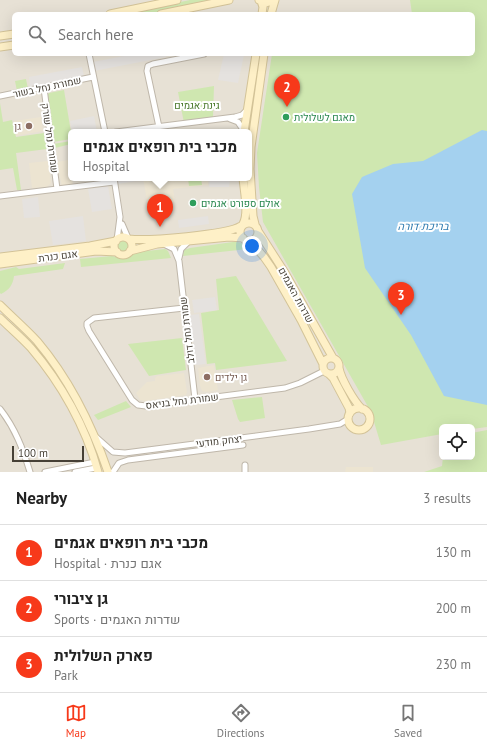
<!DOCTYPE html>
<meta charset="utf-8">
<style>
body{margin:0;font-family:"PT Sans",Heebo,sans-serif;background:#f2f2f2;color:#222}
.controls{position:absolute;right:12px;bottom:12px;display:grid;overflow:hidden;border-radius:6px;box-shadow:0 4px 16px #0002}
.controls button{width:36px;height:36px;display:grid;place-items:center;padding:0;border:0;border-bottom:1px solid #e0e0e0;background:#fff;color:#222;font:20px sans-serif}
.scale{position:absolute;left:12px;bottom:10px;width:72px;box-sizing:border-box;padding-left:4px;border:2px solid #464036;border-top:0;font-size:11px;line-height:14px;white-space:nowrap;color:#464036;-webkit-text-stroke:3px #fff;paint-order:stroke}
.you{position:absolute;left:252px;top:246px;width:14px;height:14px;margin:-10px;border:3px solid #fff;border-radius:50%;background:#1a73e8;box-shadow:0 0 0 6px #1a73e833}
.badge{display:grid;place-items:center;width:26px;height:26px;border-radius:50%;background:#f7391a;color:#fff;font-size:13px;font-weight:700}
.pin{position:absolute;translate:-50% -33px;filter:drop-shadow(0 1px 2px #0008)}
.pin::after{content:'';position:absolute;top:21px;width:14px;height:12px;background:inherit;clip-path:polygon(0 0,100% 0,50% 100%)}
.popup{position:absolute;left:68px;top:129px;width:184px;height:52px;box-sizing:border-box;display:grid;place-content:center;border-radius:6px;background:#fff;filter:drop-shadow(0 1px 3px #0005);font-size:13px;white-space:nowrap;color:#767676}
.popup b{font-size:15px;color:#222}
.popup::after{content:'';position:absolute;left:50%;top:100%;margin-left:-8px;border:8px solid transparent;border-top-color:#fff}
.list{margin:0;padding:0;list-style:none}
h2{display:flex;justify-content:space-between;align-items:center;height:52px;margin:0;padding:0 16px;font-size:17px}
h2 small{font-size:13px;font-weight:400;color:#767676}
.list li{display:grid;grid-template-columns:26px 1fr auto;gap:12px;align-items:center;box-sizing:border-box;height:56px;padding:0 16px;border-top:1px solid #e0e0e0}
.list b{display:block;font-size:15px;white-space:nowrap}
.list p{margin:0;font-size:13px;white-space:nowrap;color:#767676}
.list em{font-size:13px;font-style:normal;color:#767676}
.icon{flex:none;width:22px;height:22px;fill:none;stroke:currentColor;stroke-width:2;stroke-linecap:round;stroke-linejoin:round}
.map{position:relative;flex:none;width:487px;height:472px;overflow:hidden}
.search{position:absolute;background:#fff;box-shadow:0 4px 16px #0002;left:12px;right:12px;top:12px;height:44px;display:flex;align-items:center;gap:10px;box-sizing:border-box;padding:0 14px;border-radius:6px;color:#767676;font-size:15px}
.sheet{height:220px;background:#fff}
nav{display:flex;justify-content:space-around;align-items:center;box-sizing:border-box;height:56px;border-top:1px solid #e0e0e0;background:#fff;font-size:11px;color:#767676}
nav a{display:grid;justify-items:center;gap:2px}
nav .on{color:#f7391a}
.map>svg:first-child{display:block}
</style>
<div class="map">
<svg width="487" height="472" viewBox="0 0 487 472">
<rect width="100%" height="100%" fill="#f3f0e7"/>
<path fill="#e7e1d5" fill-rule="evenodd" d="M0,0H487V472H0ZM14,14H473V54H14ZM71,132H249V178H71ZM442,427H472V457H442Z"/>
<path fill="#ece4d1" d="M41,117L43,131L16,136L14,121Z
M68,160L73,184L62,187L57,162Z
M48,161L51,183L47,187L32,188L29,163Z
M143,178H208V185L173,189L175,202L148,206Z
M214,365L218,390L206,392L202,391L200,386L198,368Z
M184,373L187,392L186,395L145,401L140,400L136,393L147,382L155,381V378L157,376Z
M346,467H373V472H345Z"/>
<path fill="#cfe7b0" d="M190,0H218L148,14H123Z
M410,0H487V427L472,429V427H442V434L381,445L371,412L263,222L259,187L257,153L272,54H473V14H412Z
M259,54H262L249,140V132H246Z
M26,79L28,89L17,91L15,81Z
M214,86L213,117L184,123L178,92Z
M64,90L71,132V139L53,142L45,98L49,93Z
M0,103L3,122L12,120L16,137L44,133L47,149L16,153L21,190H17L13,168L0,170Z
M71,141V144L55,148L53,144Z
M188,178H201L202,185L189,186Z
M116 245a7 7 0 1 1 14 0a7 7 0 1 1-14 0Z
M233,242C240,242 244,243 248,249L183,256L184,250L190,248Z
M165,249L168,251L171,258L81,267L80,259L112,256L120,258H123L138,252Z
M65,263L63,269L14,276C13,285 9,290 1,294L0,293V271L16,267L19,269Z
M236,276L287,361L216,370L215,363L207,364L201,313L219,310L216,279Z
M182,338L186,370L149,376L128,344Z
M262,397L265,418L240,422L238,419L232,400Z
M126,401L131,407L98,420L94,415Z
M487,430V472H424L442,466L443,457H472V433Z"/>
<path fill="#e5e2df" d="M124,54H165L166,57L94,71L93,62L124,56Z
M224,54L244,55L238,83L218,80Z
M82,67L84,76L30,87L29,77Z
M94,116L97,132H72L70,121Z
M117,178H136V181L118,184Z
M210,178H230L229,187H209Z
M108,186L112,209L92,212L88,189Z
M38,197L40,217L24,218L22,199Z
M83,216L86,241L53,245L49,221Z
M208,216L209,224L179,228L178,220Z
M215,297L217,310L194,313L192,300Z
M199,314L206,364L196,365L190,315Z"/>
<path fill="#a4d1ef" d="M482,130L487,131V405L444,396L411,335L365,268L352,194L362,177L393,164L423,161Z"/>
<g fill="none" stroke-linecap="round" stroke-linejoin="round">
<g stroke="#bfb7aa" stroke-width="7">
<path id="street" d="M89,54L105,132
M44,88L57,189
M0,96L93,77
M230,119L238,122L244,131
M159,127L147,71L148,66L153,64L204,54
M116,132L235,117L242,115L247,110
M114,178L120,217L117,240
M0,196L114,182
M122,224L128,238
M164,244L174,249L179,261L195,399
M179,258L181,249L188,242
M184,308L94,318L87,323V326L89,331L132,400L138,405L146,406L285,388L300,383L324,371
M0,409C15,428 23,449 30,472
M96,437L113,452L125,453L309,429L340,424L348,419
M245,465V472
M45,472L95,462
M75,472L96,468
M113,472L119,463L128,460L243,445"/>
</g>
<g stroke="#d3c398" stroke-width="9">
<path id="secondary" d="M259,0L266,3L275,0
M261,1L263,7L262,14
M110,14L177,0
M161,14L229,0
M271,14L275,0
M0,36L14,34
M0,47L14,45
M244,132L256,54
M243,178C244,191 249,213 243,224
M240 232a9 9 0 1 1 18 0a9 9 0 1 1-18 0Z
M255,224L253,216L250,169L251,147L264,54
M258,231L285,273L333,358
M114 246a9 9 0 1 1 18 0a9 9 0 1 1-18 0Z
M129,239C147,241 228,235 241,226
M250,241L264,257L271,267L301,320L323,364
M130,251L157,244L229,237L243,238
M0,257L90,246L116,241
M0,264L96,251L117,252
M0,305C12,317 25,328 37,341C69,379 92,425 108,472
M0,318C10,328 21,337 31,348C61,383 86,427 98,472
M323 366a8 8 0 1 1 16 0a8 8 0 1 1-16 0Z
M339,368C341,379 354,401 362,409
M329,374L333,378L349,408L350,413
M348 419a11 11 0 1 1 22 0a11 11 0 1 1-22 0Z"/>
</g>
<use href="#street" stroke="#fff" stroke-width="5"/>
<use href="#secondary" stroke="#fef0c7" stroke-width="7"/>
</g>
<g fill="#2e9e5b" stroke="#fff" stroke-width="1.5">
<circle cx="286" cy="117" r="4"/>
<circle cx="193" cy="203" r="4"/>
</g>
<g fill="#8d6e63" stroke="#fff" stroke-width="1.5">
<circle cx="29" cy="126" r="4"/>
<circle cx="207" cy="377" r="4"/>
</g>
<g text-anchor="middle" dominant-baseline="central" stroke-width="4" stroke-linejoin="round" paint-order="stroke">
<g font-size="10" fill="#464036" stroke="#fff">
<text transform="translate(47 87) rotate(-12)">שמורת נחל בשור</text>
<text transform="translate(50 138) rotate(82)">שמורת נחל שורק</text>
<text transform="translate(58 256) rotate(-7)">אגם כנרת</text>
<text transform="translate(296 295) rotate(61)">שדרות האגמים</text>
<text transform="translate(187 330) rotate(-97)">שמורת נחל דולב</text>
<text transform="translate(182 401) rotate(-7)">שמורת נחל בניאס</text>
<text transform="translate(219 441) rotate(-7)">יצחק מודעי</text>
</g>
<g font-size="10" fill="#48782a" stroke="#fff">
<text x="197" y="105">גינת אגמים</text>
</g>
<g font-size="10" fill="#27864d" stroke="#fff" text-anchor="start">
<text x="294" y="117">מאגם לשלולית</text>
<text x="201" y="203">אולם ספורט אגמים</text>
</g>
<g font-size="10" fill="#785e54" stroke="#fff" text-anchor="end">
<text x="21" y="126">גן</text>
<text x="215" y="377" text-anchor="start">גן ילדים</text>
</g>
<g font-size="11" font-style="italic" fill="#307cb1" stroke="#fff">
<text x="423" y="226">בריכת דורה</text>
</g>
</g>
</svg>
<div class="controls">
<button><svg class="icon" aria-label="locate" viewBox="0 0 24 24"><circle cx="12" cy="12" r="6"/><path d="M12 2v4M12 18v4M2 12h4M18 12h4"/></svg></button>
</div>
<div class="scale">100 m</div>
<div class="you"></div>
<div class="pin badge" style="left:160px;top:227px">1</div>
<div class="popup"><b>מכבי בית רופאים אגמים</b>Hospital</div>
<div class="pin badge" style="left:287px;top:107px">2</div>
<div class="pin badge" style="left:401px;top:315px">3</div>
<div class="search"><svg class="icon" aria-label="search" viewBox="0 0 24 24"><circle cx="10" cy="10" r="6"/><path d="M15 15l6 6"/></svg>Search here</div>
</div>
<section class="sheet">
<h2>Nearby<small>3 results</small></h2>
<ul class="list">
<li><span class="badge">1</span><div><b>מכבי בית רופאים אגמים</b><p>Hospital · אגם כנרת</p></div><em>130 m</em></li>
<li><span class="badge">2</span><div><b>גן ציבורי</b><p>Sports · שדרות האגמים</p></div><em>200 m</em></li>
<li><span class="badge">3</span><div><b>פארק השלולית</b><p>Park</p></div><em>230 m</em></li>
</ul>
</section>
<nav>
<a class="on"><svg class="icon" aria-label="map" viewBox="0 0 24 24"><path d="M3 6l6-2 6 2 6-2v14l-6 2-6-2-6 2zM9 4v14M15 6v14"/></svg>Map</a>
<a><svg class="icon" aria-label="directions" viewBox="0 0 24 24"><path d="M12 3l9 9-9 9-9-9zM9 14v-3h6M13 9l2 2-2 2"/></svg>Directions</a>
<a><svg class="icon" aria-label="saved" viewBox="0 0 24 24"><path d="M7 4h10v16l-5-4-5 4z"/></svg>Saved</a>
</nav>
